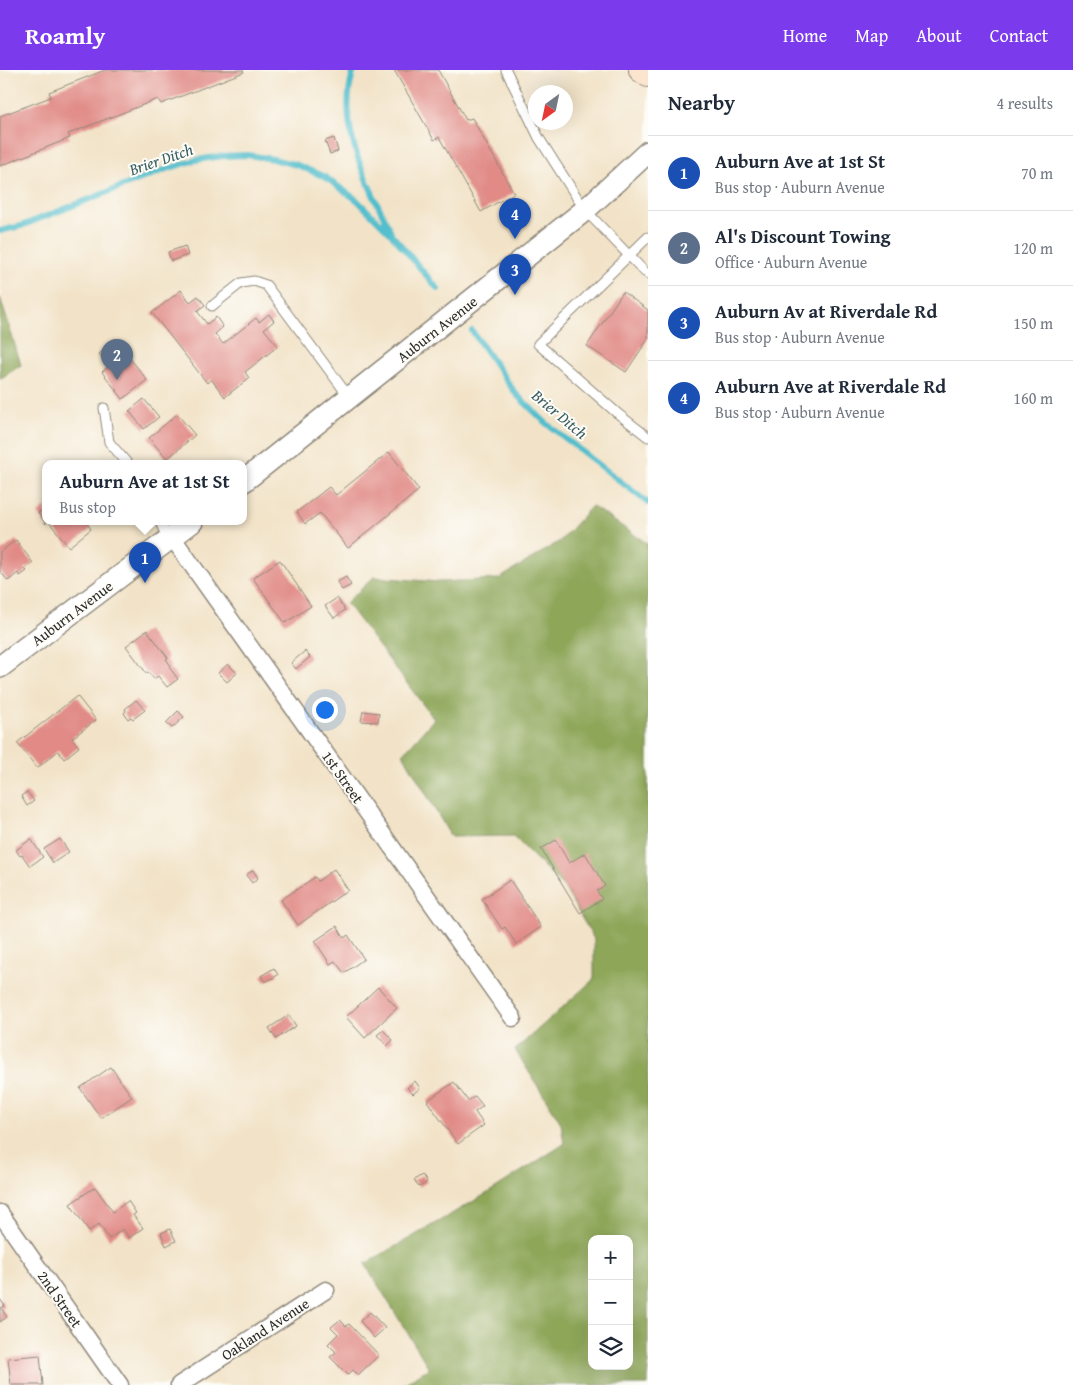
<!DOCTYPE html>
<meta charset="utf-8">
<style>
body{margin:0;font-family:"Gentium Book Plus",serif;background:#f2f2f3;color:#1f2937}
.controls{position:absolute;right:15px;bottom:15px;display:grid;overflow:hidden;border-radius:10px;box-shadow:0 5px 20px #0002}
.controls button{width:45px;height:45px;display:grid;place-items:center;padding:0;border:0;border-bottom:1px solid #e0e1e3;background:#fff;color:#1f2937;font:25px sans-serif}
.compass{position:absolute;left:528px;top:15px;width:45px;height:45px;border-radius:50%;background:#fff;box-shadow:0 5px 20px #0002;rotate:213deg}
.you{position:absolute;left:324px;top:639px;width:18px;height:18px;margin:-12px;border:4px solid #fff;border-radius:50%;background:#1a73e8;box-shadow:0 0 0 8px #1a73e833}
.badge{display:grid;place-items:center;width:32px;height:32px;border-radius:50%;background:#7c3aed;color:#fff;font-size:16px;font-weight:700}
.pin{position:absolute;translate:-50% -41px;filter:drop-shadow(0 1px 2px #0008)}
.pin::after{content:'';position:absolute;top:26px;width:18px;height:15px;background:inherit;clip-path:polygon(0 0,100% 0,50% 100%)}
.popup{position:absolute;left:42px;top:390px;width:205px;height:65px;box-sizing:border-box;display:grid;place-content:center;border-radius:10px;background:#fff;filter:drop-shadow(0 1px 4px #0005);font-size:16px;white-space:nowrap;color:#747a83}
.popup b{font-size:19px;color:#1f2937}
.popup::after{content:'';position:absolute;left:50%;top:100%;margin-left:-10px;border:10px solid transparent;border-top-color:#fff}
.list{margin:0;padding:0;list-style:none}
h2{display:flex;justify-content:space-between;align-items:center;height:65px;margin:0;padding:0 20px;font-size:21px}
h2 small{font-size:16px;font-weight:400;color:#747a83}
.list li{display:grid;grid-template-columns:32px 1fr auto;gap:15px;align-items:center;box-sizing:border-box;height:75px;padding:0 20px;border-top:1px solid #e0e1e3}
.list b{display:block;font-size:19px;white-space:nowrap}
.list p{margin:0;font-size:16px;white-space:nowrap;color:#747a83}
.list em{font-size:16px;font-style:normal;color:#747a83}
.icon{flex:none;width:28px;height:28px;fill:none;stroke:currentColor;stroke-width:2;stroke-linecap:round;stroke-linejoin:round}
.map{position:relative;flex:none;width:648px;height:1315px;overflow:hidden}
header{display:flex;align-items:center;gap:30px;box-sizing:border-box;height:70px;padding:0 25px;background:#7c3aed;color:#fff}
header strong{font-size:24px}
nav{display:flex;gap:28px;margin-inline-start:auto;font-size:18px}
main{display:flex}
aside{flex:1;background:#fff}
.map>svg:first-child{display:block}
</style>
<header>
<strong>Roamly</strong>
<nav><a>Home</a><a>Map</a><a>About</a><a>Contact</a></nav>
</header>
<main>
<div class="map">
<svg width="648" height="1315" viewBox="0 0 648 1315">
<rect width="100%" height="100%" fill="#fdfcf7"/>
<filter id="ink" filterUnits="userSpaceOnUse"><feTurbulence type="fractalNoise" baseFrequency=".02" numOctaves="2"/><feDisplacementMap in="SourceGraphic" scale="10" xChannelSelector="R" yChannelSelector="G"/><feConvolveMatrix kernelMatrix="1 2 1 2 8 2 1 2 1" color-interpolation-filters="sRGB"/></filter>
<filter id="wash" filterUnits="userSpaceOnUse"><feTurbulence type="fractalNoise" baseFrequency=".0096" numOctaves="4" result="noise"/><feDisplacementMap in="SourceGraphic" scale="20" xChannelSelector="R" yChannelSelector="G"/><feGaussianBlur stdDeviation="1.12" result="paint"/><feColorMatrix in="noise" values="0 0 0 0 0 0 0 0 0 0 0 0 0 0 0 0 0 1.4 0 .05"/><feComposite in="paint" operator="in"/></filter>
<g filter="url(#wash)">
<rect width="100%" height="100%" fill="#f2e3c8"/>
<path fill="#8da659" stroke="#5c6842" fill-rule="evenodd" d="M0,227L21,295L0,309Z
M592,436L648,474V1315H402L429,1298L365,1194L486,1124L564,1074L561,1053L515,980L594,909V869L564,817L513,766L451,767L403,684L434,649L346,533L374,507L439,512L499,509L560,471ZM592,1169H629V1296H592Z"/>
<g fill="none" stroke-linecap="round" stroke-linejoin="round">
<path stroke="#52becc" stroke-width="6" d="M354,0C335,57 367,111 391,162
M0,161L21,156L164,100L196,90L223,86L248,85L273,89L297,95L325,107L357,130L393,166L438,219
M472,261L516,324L547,354L648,433"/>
</g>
<g id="blocks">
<path fill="#e18a86" d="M105,0H243L244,2L161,34L158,29L68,64L70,68L0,96V46L51,27L49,22Z
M394,0H438L466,50L472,48L514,123L481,142L439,67L434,70Z
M334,68L338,81L330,84L325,71Z
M185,176L188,185L171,191L168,182Z
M181,220L190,232L198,226L205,235L197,241L207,254L216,247L223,257L215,264L223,274L256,248L259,252L269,244L274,251L264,259L278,276L245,302L249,308L225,327L211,309L207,313L152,243Z
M623,222L648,240V269L626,302L587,276Z
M115,271L125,284L126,283L147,310L123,329L102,302L109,296L99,284Z
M144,329L159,347L144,359L129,341Z
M177,344L195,365L167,389L149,368Z
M389,382L419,420L348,478L320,443L305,454L297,442L329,417L336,425Z
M46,437V454L38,443Z
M49,452H86L91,459L69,477Z
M16,470L33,493L25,499L27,501L20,506L18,503L8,511L0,501V482Z
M280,490L311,536L285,553L253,508Z
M346,507L351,515L342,520L337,512Z
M337,528L345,540L334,548L325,536Z
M147,560L168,588L166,589L171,596L169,597L178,609L167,617L158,606L154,609L148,602L147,604L126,576Z
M305,581L310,587L296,599L291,593Z
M228,594L237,603L227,612L218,603Z
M77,626L96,650L72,668L79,677L64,689L58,681L37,698L17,673Z
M136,630L145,640L133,649L131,647L128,649L124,643L126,641L125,639Z
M178,641L184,647L172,658L166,653Z
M363,641L379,643L378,652L361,651Z
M27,722L34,731L27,736L21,726Z
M31,769L43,787L30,796L22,785L20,786L16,780Z
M60,769L69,782L53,793L44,779Z
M556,770L569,793L585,783L605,816L597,821L602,829L580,843L541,779Z
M334,799L348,820L298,855L281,830L315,807L318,811Z
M253,800L258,808L252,813L246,805Z
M510,810L541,857L516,874L505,857L502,859L482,829Z
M337,856L344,868L348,865L364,889L344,903L335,891L330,894L315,871Z
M274,898L278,905L265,912L261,906Z
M378,917L397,938L365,968L346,947Z
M289,945L296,956L276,969L269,958Z
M383,960L393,970L387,976L377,965Z
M111,997L132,1027L101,1048L80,1018Z
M415,1011L420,1018L413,1024L407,1018Z
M454,1012L468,1031L475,1026L483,1036L475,1042L484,1055L458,1074L427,1031Z
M422,1105L427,1112L419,1117L414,1110Z
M95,1117L113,1142L128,1131L136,1143L133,1145L143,1158L129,1168L123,1159L109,1169L99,1154L89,1161L70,1134Z
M170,1159L176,1171L166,1176L161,1163Z
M0,1229L5,1236L1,1238L7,1247L0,1252Z
M370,1242L385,1258L374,1268L360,1251Z
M340,1250L346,1256L349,1254L379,1285L358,1305L353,1300L348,1305L330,1287L336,1282L328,1274L338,1264L331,1257Z
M40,1285L43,1315H11L8,1288Z"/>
</g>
</g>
<g filter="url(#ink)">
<use href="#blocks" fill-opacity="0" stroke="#8e877a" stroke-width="1"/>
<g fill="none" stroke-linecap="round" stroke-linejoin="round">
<g stroke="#8e877a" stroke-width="11">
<path id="service" d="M506,0L539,68L585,140L644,201L648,204
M648,167L538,274L617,343L648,367
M212,236L241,213L254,211L266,215L349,327
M104,338L109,372L128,394
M160,452L168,470"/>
</g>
<g stroke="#8e877a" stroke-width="19">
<path id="minor" d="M172,467L513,948
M0,1143L120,1315
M179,1315L326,1220"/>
</g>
<g stroke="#8e877a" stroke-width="24">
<path id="tertiary" d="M244,411L585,140L648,82
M0,597L192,452"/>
</g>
<g stroke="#8e877a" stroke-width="26">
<path id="secondary" d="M641,0L648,5"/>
</g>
<use href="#service" stroke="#fff" stroke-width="9"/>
<use href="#minor" stroke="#fff" stroke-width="16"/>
<use href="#tertiary" stroke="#fff" stroke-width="21"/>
<use href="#secondary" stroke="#fce5cf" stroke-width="24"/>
</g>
</g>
<g text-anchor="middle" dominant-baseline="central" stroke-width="4" stroke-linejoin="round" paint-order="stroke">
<g font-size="15" fill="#2b2b2b" stroke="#fdfcf7">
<text transform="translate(437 259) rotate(-38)">Auburn Avenue</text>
<text transform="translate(72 543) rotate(-37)">Auburn Avenue</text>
<text transform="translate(343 707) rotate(55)">1st Street</text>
<text transform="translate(60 1229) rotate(55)">2nd Street</text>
<text transform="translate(265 1259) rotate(-33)">Oakland Avenue</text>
</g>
<g font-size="16" font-style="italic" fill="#395e63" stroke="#fdfcf7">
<text transform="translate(161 89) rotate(-19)">Brier Ditch</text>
<text transform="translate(560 344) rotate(40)">Brier Ditch</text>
</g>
</g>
</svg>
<div class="controls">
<button>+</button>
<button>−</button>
<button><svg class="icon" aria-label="layers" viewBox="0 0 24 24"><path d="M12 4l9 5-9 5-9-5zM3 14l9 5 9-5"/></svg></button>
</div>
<svg class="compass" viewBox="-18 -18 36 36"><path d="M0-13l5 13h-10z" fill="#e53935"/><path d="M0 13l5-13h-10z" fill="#747a83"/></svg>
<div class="you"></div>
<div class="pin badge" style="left:145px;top:513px;background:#1a4fb4">1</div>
<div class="popup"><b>Auburn Ave at 1st St</b>Bus stop</div>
<div class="pin badge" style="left:117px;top:310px;background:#5c6f8a">2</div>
<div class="pin badge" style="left:515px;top:225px;background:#1a4fb4">3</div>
<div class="pin badge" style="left:515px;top:169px;background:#1a4fb4">4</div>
</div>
<aside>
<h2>Nearby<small>4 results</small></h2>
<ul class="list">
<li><span class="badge" style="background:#1a4fb4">1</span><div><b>Auburn Ave at 1st St</b><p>Bus stop · Auburn Avenue</p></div><em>70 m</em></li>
<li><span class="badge" style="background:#5c6f8a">2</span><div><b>Al's Discount Towing</b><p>Office · Auburn Avenue</p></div><em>120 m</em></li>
<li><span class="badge" style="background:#1a4fb4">3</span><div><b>Auburn Av at Riverdale Rd</b><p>Bus stop · Auburn Avenue</p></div><em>150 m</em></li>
<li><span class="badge" style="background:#1a4fb4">4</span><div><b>Auburn Ave at Riverdale Rd</b><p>Bus stop · Auburn Avenue</p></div><em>160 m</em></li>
</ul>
</aside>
</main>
